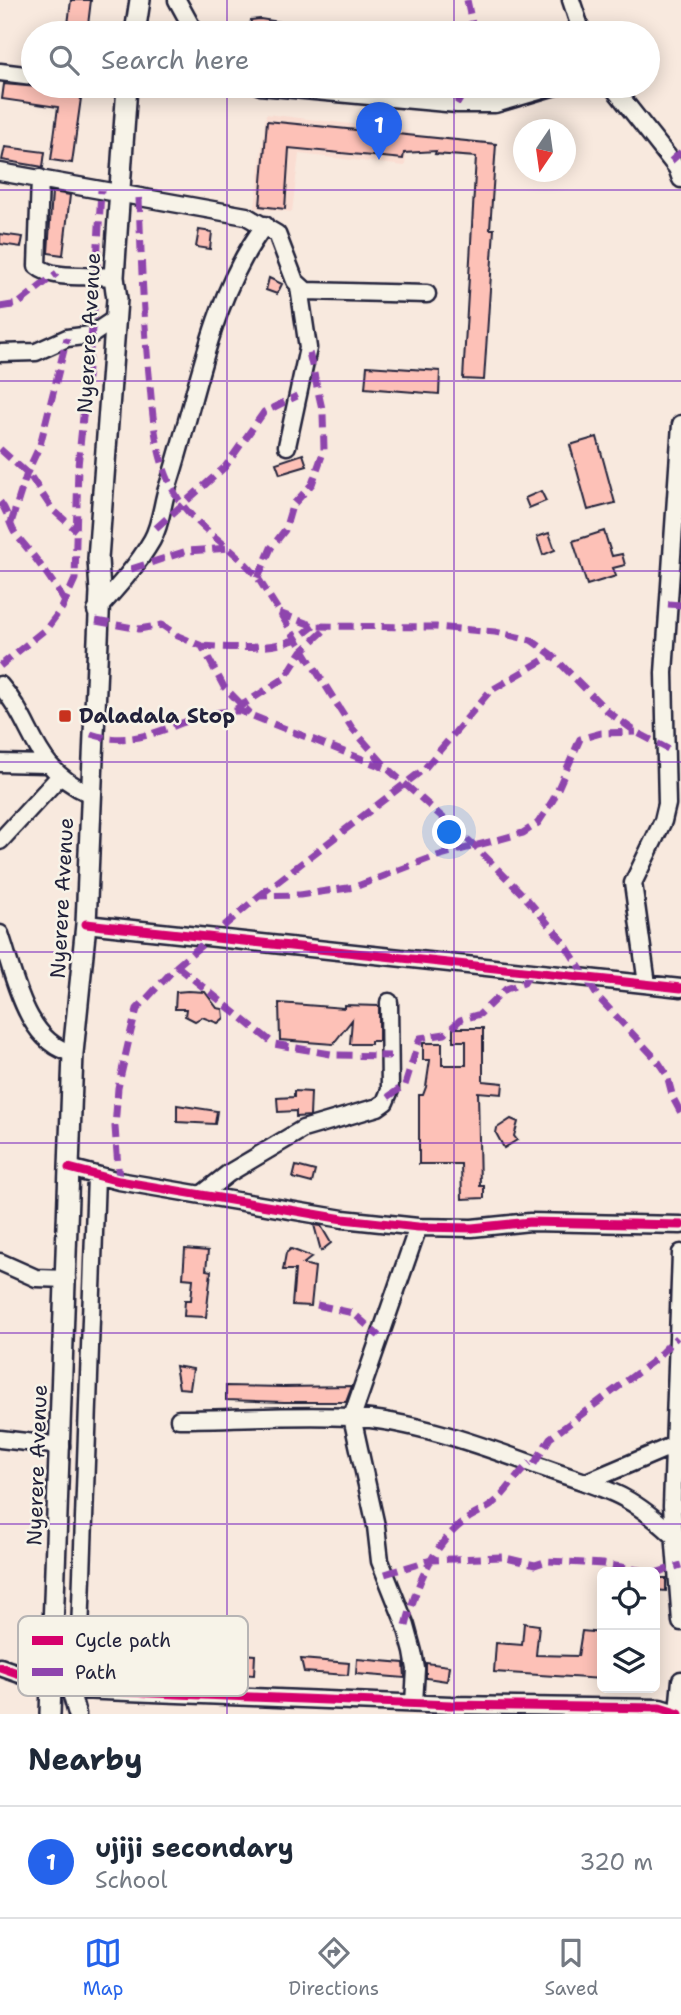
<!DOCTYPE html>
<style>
body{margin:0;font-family:"Shantell Sans",sans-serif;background:#f6f6f7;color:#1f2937}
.controls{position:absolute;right:21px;bottom:21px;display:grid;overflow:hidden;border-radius:10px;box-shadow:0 4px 18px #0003}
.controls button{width:63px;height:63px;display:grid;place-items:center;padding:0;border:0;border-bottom:2px solid #e0e1e3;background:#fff;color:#1f2937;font:35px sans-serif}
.compass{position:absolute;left:513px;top:119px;width:63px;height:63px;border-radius:50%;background:#fff;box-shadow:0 4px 18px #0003;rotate:193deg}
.you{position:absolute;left:450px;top:833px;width:24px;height:24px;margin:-18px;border:5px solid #fff;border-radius:50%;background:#1a73e8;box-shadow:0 0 0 10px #1a73e833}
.badge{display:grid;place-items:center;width:46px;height:46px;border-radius:50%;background:#2563eb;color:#fff;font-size:23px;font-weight:700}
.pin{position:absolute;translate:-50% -58px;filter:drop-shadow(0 2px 4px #0008)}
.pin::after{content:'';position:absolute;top:37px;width:24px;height:21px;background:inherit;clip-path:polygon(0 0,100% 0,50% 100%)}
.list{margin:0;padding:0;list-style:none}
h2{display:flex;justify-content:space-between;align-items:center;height:91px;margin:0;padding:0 28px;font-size:30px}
h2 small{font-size:23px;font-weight:400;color:#747a83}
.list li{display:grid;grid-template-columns:46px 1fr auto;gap:21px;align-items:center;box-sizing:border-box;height:112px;padding:0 28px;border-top:2px solid #e0e1e3}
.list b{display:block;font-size:26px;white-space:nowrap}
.list p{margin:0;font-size:23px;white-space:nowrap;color:#747a83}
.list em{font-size:23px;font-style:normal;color:#747a83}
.icon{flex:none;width:38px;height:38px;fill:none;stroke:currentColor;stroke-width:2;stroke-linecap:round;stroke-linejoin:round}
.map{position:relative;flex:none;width:681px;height:1714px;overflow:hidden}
.search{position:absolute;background:#fff;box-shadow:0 4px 18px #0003;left:21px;right:21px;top:21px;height:77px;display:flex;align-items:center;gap:18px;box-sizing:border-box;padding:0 24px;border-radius:38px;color:#747a83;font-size:26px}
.sheet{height:203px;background:#fff}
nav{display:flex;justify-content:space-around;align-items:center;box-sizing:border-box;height:98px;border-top:2px solid #e0e1e3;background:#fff;font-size:19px;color:#747a83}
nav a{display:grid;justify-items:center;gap:4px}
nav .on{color:#2563eb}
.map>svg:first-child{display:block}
</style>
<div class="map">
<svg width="681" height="1714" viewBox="0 0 681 1714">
<rect width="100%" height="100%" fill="#f8e9de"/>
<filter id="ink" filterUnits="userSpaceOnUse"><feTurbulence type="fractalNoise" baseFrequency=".0143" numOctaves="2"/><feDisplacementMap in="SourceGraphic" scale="14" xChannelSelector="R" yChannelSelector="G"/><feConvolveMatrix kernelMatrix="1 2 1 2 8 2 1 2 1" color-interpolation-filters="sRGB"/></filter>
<g filter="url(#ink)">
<path fill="#faddd2" d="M266,114L409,131L405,166L299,154L292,212L255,208Z"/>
<path fill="#fdc1b7" stroke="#22223b" stroke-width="2" d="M71,0H91L87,33H67Z
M260,19L287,23L286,33H249L251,20Z
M4,84L82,91L72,163L51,160L58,107L2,99Z
M267,121L496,144L490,229H494L484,380L463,379L476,157L435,154L436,151L404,153L403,159L289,148L285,209L260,206Z
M5,147L45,152L43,167L2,160Z
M52,192L70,195L63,255L48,253Z
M199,230L212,232L210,249L196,247Z
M0,234L23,237L21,247L0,244Z
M269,278L282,284L277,294L266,290Z
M367,366L440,371L439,394L365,388Z
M597,437L615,503L588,510L570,445Z
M303,454L307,466L280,474L276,463Z
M541,491L546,501L529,508L525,498Z
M604,531L612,556L622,554L625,565L613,568L616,576L587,585L573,541Z
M549,533L555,550L543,555L537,537Z
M188,991L205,992L217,1008L223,1009L224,1018L218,1023L202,1017L195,1021L185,1016L186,1009H175L176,992Z
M279,1003L344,1008V1005L379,1006V1041H371V1044H350L352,1020L333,1044L280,1040Z
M453,1028H483V1081L503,1083L502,1094L478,1092L480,1186H484V1198L462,1199L461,1164H419V1095H423L426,1087L430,1060H423V1043H442V1065H466V1041H453Z
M294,1091L311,1092L310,1116L296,1117V1111L278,1112L277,1098L294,1097Z
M177,1105L217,1111L215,1124L177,1122Z
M511,1119L518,1122L514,1136L517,1140L504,1148L496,1133L497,1128Z
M296,1166L315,1171L312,1183L293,1178Z
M314,1225L321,1226L331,1243L321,1251Z
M185,1249L208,1251L206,1270L211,1271L206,1317L184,1316L185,1300H191L193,1279L183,1278Z
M291,1249L312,1257L303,1264L315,1267L311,1306L292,1305L295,1270H283L286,1253Z
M175,1366L193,1369L190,1389L179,1388Z
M226,1386L284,1387L352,1386L346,1402H284L226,1400Z
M655,1578H666V1591L655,1590Z
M524,1623L539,1625L536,1655L578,1656L582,1631L602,1633V1679L494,1672L496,1643L522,1645Z
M241,1654L255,1655L254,1675L225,1673L227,1657L241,1658Z
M301,1659L349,1663L348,1675L304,1672Z
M357,1659L404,1663L405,1678L356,1674Z
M426,1663L449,1666L447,1681L426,1678Z"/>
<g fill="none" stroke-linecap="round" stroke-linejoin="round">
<g stroke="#22223b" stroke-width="21">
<path id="minor" d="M177,0L195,33
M571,0L582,33
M0,72L33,76
M106,86L127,88
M260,86L457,104H495L556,86
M612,86L677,168L681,179
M0,172L246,216L277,234L295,281L306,291L427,294
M40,178L37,266C54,281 92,274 114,277
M0,353L36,352L67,338L91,335L115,319
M287,446L308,348L299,287
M96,611C116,589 137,566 152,540C161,524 162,505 167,489C196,403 209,298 265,225
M0,685C37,727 30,767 90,794
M0,763L46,764
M0,841L59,777
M86,924L681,988
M0,934C14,974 26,1044 73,1053
M647,984L633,883L663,821L667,804L664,673L681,424
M69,1168L119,1181L343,1219L418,1227L472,1228L530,1222L681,1225
M201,1195L229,1173L303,1129L378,1107L385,1102L390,1090L389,1002
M681,1253L672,1506L681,1622
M0,1262L36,1278L67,1279
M179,1419C236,1419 293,1414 349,1417C416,1421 482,1446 544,1468C605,1490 624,1489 674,1536
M0,1439L61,1446
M589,1481L674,1445
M0,1667L51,1685L78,1690L451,1705L660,1708L679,1714
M70,1689L77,1714
M78,1690L96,1176
M414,1703L416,1669L413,1652L406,1626L380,1561L376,1526L352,1417L418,1227
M678,1712L681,1680"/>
</g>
<g stroke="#22223b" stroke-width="24">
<path id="major" d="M135,33L140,0
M50,1714L73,1053L86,924L100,592L98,559L117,299L114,277L127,86"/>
</g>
<use href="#minor" stroke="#f7f3e8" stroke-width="16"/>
<use href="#major" stroke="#f7f3e8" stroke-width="19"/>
<path stroke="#8e44ad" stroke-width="7" stroke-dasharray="14 7" stroke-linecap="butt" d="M467,0L474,33
M457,104L468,86
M671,161L681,152
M139,198C141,254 143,309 148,364C153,412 153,462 181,503C202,532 236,549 258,578L352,728L388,769L476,847L526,898L563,941L598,997L657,1060L667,1075L673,1098L681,1113
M0,307L18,304L57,273
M0,449L31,477L52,509L76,530
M0,502C9,513 9,526 17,536C35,557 51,578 65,602
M11,523L27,473L40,445L67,338
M156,528L225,467L264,412L297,396
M131,569L187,551L229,548
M258,578L271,548L285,530L292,506L312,484L324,450L323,413L308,348
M668,604L681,605
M279,613L314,626L436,627L495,632L531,640L552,655L607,711L636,732L668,749
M96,621L139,629L162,625L178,636L202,646L224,687L250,713
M202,646C227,648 272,650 296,639C302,636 308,630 314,626
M0,666L47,628L62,608L75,579L78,466L95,299L101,190
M236,709L285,678L302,651L328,627
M91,734C149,753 184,709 240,711L385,768
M259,896L424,769L490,691L552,655
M177,966L274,1044L336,1055L391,1056
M388,1097L405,1085L420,1038L445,1034L460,1020L480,1014L506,989L524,983L530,973
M119,1181L115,1127L118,1088L131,1031L137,1009L177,966L259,896L300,895L355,887L433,857L523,833L538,823L553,800L580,739L601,733L636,732
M317,1305L353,1313L379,1336
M534,1464L550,1438L653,1361L677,1337
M655,1573L681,1565
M385,1574L431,1560L502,1557L535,1565L547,1561L603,1564L651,1572
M406,1626C416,1586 432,1545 466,1520C475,1513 486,1510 494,1503C508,1491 516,1475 530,1463"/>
<g stroke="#f7f3e8" stroke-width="13">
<path id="cycleway" d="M86,924L681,988
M69,1168L119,1181L343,1219L418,1227L472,1228L530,1222L681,1225
M0,1667L51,1685L78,1690L451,1705L660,1708L679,1714"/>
</g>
<use href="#cycleway" stroke="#d6006c" stroke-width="9"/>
</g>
</g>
<path fill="none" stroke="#7b2cbf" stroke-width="2" stroke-opacity="0.55" d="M227,0V33M454,0V33M227,86V1714M454,86V1714M0,190H681M0,381H681M0,571H681M0,762H681M0,952H681M0,1143H681M0,1333H681M0,1524H681"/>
<rect fill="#c8321e" stroke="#f7f3e8" stroke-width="2.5" x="58" y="709" width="14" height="14" rx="3.5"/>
<g text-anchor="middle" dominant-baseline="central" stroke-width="5" stroke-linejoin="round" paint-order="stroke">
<g font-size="21" fill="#22223b" stroke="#f7f3e8">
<text transform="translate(89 333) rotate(-87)">Nyerere Avenue</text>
<text transform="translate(62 898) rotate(-87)">Nyerere Avenue</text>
<text transform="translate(37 1465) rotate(-88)">Nyerere Avenue</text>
</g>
<g font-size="21" font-weight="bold" fill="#22223b" stroke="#f7f3e8" text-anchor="start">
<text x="79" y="716">Daladala Stop</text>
</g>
</g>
<rect x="18" y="1616" width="230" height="80" rx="10" fill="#f7f3e8" stroke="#b7b4b4" stroke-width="2"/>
<rect x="32" y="1636" width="31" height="9" fill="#d6006c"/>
<rect x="32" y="1668" width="31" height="8" fill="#8e44ad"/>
<g font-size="19" fill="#22223b">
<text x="75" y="1647">Cycle path</text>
<text x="75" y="1679">Path</text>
</g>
</svg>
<div class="controls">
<button><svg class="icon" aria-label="locate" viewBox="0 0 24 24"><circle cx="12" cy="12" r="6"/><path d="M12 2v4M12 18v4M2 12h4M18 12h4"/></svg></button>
<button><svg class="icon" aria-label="layers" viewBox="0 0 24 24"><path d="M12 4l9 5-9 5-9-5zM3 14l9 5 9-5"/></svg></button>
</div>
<svg class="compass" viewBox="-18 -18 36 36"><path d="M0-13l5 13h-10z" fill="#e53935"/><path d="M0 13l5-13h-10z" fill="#747a83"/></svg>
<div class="you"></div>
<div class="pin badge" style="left:379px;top:160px">1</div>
<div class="search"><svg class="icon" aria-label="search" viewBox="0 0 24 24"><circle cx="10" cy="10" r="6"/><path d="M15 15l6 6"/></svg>Search here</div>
</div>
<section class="sheet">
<h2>Nearby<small></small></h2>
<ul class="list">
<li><span class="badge">1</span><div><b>ujiji secondary</b><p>School</p></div><em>320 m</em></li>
</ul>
</section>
<nav>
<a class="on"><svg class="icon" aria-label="map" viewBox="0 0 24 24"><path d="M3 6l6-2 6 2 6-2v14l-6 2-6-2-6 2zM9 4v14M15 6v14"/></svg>Map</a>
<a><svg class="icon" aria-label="directions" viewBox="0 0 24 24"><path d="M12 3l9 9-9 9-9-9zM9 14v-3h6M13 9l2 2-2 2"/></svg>Directions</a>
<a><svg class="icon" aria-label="saved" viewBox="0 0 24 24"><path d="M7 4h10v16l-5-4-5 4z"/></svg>Saved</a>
</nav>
